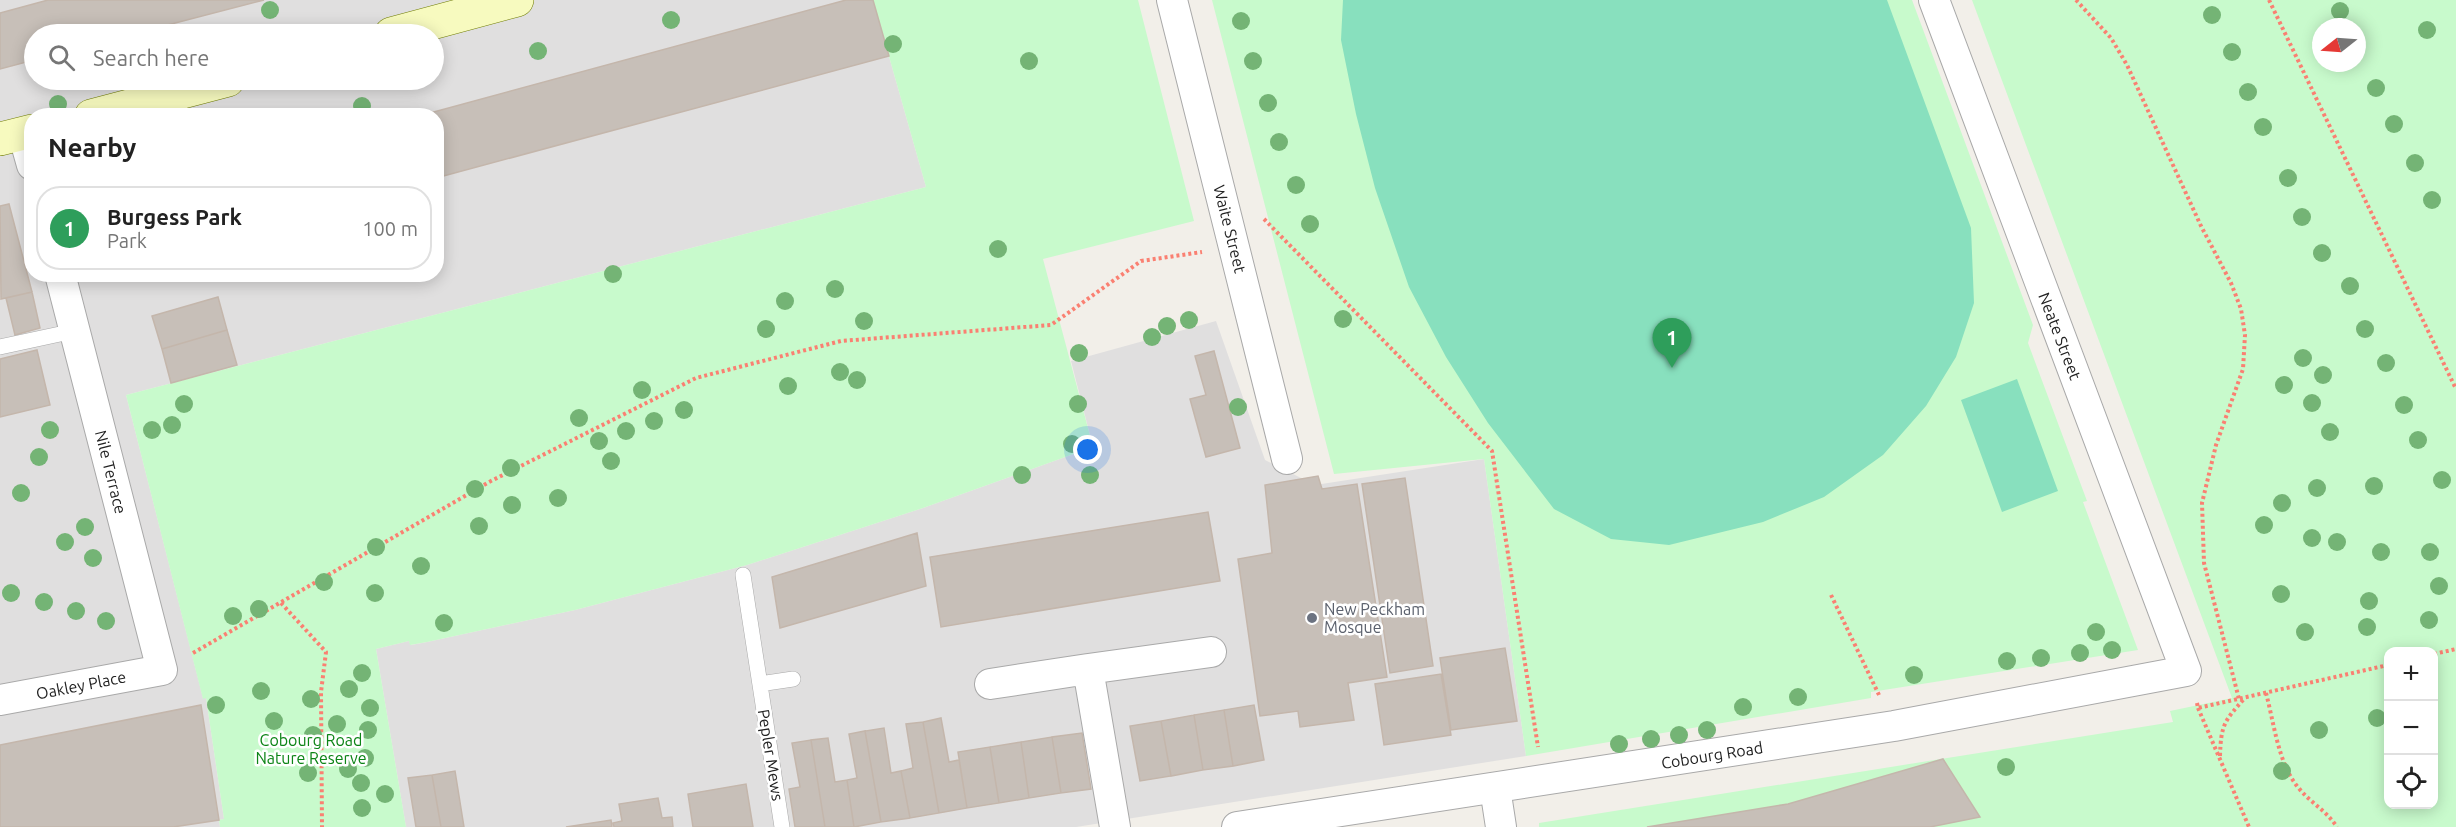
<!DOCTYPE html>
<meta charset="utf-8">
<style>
body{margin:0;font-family:Ubuntu,sans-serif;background:#f6f6f6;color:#222}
.controls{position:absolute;right:18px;bottom:18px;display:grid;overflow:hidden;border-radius:12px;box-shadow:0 3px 15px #0003}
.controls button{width:54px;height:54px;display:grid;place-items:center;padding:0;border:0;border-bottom:2px solid #e0e0e0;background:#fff;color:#222;font:30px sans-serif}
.compass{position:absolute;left:2312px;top:18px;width:54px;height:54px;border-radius:50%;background:#fff;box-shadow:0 3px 15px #0003;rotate:253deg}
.you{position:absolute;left:1088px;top:450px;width:21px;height:21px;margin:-15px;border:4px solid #fff;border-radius:50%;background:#1a73e8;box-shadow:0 0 0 9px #1a73e833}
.badge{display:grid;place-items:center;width:39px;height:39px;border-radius:50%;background:#d93025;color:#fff;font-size:20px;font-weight:700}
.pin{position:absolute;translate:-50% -50px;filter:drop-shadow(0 2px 3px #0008)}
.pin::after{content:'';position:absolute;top:32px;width:21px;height:18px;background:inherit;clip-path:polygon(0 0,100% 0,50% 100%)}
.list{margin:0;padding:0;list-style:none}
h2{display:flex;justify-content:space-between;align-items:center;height:78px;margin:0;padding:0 24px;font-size:26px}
h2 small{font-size:20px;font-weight:400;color:#767676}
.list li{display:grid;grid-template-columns:39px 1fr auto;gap:18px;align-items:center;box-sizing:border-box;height:84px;margin:0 12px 12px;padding:0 12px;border:2px solid #e0e0e0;border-radius:24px}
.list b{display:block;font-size:22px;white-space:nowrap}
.list p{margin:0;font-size:20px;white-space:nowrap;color:#767676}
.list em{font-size:20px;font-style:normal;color:#767676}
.icon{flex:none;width:33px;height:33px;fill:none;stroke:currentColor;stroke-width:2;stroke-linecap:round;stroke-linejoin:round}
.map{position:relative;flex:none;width:2456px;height:827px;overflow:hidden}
.search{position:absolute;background:#fff;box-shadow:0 3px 15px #0003;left:24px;top:24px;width:420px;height:66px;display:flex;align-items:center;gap:15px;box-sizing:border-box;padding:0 21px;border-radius:33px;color:#767676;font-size:22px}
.panel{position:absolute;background:#fff;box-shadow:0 3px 15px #0003;left:24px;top:108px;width:420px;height:174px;border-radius:24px}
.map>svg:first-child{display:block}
</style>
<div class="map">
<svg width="2456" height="827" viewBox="0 0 2456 827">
<rect width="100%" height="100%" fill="#f2efe9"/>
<path fill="#e0dfdf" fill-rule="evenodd" d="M0,0H873L926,187L126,395L203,698H206L224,819L219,820L220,827H0ZM34,34H434V80H34ZM32,116H436V274H32Z
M1216,321L1265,460L1315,485L1484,459L1526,756L1076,827H406L376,649L409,641L411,645L427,642L575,610L747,565L923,508L1093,447L1071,361Z"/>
<path fill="#c8facc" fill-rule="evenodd" d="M873,0H1138L1194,221L1043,259L1093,447L923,508L747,565L575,610L427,642L410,645L409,641L376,649L406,827H220L219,820L224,819L206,698L203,699L126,395L926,187Z
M1212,0H1912L2033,325L2028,343L2087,501L2083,502L2138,650L1871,692V698L1526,756L1484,459L1334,474Z
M1972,0H2456V827H1539V823L2173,722L2170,711L2232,698ZM2321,27H2357V63H2321ZM2388,652H2434V804H2388Z"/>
<path fill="#88e0be" d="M1343,0H1887L1971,228L1974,303L1956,357L1926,406L1883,455L1824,497L1763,522L1669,545L1611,539L1554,509L1488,423L1446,357L1409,287L1375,188L1356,114L1341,40Z
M2017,379L2058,491L2002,512L1961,400Z"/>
<path fill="#c7bfb8" stroke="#c4b6ab" stroke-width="1.5" d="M48,0H264L133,34H34V60L0,69V13Z
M846,0H873L889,56L436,178V116H419Z
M9,204L32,292L1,299L0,206Z
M32,292L40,328L15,335L6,298Z
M218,297L227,330L162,349L152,316Z
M227,330L237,365L171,383L162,349Z
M37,350L50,405L0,417V359Z
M1214,351L1240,448L1206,457L1190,399L1206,395L1195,356Z
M1318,476L1322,489L1357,484L1387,677L1348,683L1354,720L1300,727L1298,711L1260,716L1238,559L1272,553L1265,485Z
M1405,478L1433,666L1390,673L1362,484Z
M1208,512L1220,581L941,627L930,557Z
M917,533L926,586L780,628L772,577Z
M1505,648L1517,721L1451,730L1440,658Z
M1441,674L1451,735L1384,745L1375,684Z
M201,705L219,820L173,827H0V745Z
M1254,705L1264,760L1233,766L1224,710Z
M1224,710L1233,766L1203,770L1194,715Z
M1194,715L1203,770L1171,776L1161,721Z
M941,718L949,762L959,760L967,808L939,813L923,722Z
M1161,721L1171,776L1140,781L1130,726Z
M923,722L939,813L910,818L901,771L913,768L906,724Z
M884,728L891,773L901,771L910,818L881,822L865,731Z
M865,731L881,822L854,827L847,780L857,778L849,734Z
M1082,733L1091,789L1061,793L1052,737Z
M1052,737L1061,793L1029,798L1021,742Z
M828,738L835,782L847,780L854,827H825L811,740Z
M811,740L825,827H795L789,789L800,787L792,743Z
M1021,742L1029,798L999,803L990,747Z
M990,747L999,803L967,808L958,752Z
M1943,759L1980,817L1930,827H1647L1788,804Z
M455,771L464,827H441L432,775Z
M432,775L441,827H416L408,778Z
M746,784L753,827H693L688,794Z
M658,798L662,818L672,817L673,827H614L613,823L622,821L619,804Z
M611,820L612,827H566Z"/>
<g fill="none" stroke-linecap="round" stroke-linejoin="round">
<g stroke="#a9a9a9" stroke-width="16">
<path id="service" d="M0,347L74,331
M743,575L782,827
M760,684L793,679"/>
</g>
<g stroke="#a9a9a9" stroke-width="32">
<path id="minor" d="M1172,0L1287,459
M23,133L32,165
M1088,669L1211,652
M990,684L1088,669L1115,827
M0,700L162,670L60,274
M1495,788L1501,827
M1237,827L1894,726L2186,671L1934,0"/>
</g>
<g stroke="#707d05" stroke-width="34">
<path id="secondary" d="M391,34L517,0
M91,116L228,80
M0,139L32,131"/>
</g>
<path stroke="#fa8072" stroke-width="4" stroke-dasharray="3 3" stroke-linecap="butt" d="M2076,0L2111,38L2127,65L2201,226L2231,283L2241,309L2245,335L2243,369L2216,445L2202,503L2204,563L2239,699
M2269,0L2456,389
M1264,219L1492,451L1538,747
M1831,595L1879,695
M281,603L326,652L321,692L322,827
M193,653L489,482L696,378L841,341L1051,325L1141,261L1202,252
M2434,654L2456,649
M2266,693C2274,723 2278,762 2297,786C2309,802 2326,810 2337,827
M2197,703L2198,708L2388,665
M2198,708L2249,827
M2220,756C2221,725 2224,721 2245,698"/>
<use href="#service" stroke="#fff" stroke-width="15"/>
<use href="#minor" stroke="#fff" stroke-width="30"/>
<use href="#secondary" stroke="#f7fabf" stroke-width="33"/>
</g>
<g fill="#74b475">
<circle cx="270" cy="10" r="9"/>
<circle cx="2340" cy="11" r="9"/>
<circle cx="2212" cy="15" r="9"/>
<circle cx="671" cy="20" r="9"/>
<circle cx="1241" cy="21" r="9"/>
<circle cx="2427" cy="30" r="9"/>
<circle cx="893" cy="44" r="9"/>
<circle cx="538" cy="51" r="9"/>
<circle cx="2232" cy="52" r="9"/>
<circle cx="1029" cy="61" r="9"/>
<circle cx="1253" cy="61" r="9"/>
<circle cx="2376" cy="88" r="9"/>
<circle cx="2248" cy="92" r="9"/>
<circle cx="1268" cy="103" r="9"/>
<circle cx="58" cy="104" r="9"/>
<circle cx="362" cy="106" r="9"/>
<circle cx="2394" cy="124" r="9"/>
<circle cx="2263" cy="127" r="9"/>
<circle cx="1279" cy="142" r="9"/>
<circle cx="2415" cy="163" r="9"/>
<circle cx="2288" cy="178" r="9"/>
<circle cx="1296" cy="185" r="9"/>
<circle cx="2432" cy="200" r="9"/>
<circle cx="2302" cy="217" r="9"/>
<circle cx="1310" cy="224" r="9"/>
<circle cx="998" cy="249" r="9"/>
<circle cx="2322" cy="253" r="9"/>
<circle cx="613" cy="274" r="9"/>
<circle cx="2350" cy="286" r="9"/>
<circle cx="835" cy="289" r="9"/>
<circle cx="785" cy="301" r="9"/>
<circle cx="1343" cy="319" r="9"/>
<circle cx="1189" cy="320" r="9"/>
<circle cx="864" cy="321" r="9"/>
<circle cx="1167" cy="326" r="9"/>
<circle cx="766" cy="329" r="9"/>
<circle cx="2365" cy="329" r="9"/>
<circle cx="1152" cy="337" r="9"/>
<circle cx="1079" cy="353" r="9"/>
<circle cx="2303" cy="358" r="9"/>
<circle cx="2386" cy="363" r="9"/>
<circle cx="840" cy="372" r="9"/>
<circle cx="2323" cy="375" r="9"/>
<circle cx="857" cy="380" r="9"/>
<circle cx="2284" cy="385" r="9"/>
<circle cx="788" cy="386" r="9"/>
<circle cx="642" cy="390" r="9"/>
<circle cx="2312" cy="403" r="9"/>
<circle cx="184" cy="404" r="9"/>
<circle cx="1078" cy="404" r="9"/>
<circle cx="2404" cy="405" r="9"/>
<circle cx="1238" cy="407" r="9"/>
<circle cx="684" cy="410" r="9"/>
<circle cx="579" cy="418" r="9"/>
<circle cx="654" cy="421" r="9"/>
<circle cx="172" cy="425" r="9"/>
<circle cx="50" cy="430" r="9"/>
<circle cx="152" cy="430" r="9"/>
<circle cx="626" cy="431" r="9"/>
<circle cx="2330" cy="432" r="9"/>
<circle cx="2418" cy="440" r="9"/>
<circle cx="599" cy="441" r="9"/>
<circle cx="1072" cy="444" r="9"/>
<circle cx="39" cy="457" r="9"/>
<circle cx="611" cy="461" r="9"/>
<circle cx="511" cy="468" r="9"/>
<circle cx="1022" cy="475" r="9"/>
<circle cx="1090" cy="475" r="9"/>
<circle cx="2442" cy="480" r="9"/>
<circle cx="2374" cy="486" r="9"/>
<circle cx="2317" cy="488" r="9"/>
<circle cx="475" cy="489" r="9"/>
<circle cx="21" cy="493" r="9"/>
<circle cx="558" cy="498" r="9"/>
<circle cx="2282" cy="503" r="9"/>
<circle cx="512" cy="505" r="9"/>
<circle cx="2264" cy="525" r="9"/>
<circle cx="479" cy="526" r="9"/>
<circle cx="85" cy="527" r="9"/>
<circle cx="2312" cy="538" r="9"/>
<circle cx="65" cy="542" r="9"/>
<circle cx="2337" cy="542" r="9"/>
<circle cx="376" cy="547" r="9"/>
<circle cx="2381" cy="552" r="9"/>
<circle cx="2430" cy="552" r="9"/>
<circle cx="93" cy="558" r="9"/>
<circle cx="421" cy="566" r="9"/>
<circle cx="324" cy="582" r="9"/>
<circle cx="2439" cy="586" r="9"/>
<circle cx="11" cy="593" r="9"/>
<circle cx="375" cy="593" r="9"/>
<circle cx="2281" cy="594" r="9"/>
<circle cx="2369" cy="601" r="9"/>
<circle cx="44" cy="602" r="9"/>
<circle cx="259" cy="609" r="9"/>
<circle cx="76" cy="611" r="9"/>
<circle cx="233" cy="616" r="9"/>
<circle cx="2429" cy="620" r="9"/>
<circle cx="106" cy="621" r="9"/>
<circle cx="444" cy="623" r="9"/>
<circle cx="2367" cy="627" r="9"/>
<circle cx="2096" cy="632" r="9"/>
<circle cx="2305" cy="632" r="9"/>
<circle cx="2112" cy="650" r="9"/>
<circle cx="2080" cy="653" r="9"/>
<circle cx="2041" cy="658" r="9"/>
<circle cx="2007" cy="661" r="9"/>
<circle cx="362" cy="673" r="9"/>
<circle cx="1914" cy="675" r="9"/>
<circle cx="349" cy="689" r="9"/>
<circle cx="261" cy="691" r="9"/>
<circle cx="1798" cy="697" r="9"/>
<circle cx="311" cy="699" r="9"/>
<circle cx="216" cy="705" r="9"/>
<circle cx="1743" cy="707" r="9"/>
<circle cx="370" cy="708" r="9"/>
<circle cx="2377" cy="718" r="9"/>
<circle cx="274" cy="721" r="9"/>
<circle cx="337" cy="724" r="9"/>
<circle cx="368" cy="730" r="9"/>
<circle cx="1707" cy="730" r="9"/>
<circle cx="2319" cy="730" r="9"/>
<circle cx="313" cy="735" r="9"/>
<circle cx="1679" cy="735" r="9"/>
<circle cx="1651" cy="739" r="9"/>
<circle cx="1619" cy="744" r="9"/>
<circle cx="365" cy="758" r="9"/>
<circle cx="2006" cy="767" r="9"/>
<circle cx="348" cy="769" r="9"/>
<circle cx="2282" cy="771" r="9"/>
<circle cx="308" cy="773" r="9"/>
<circle cx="361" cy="783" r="9"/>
<circle cx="385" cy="794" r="9"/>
<circle cx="362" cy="808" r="9"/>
</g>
<circle fill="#6b7280" stroke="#fff" stroke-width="2" cx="1312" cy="618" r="6"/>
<g text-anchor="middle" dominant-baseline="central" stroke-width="5" stroke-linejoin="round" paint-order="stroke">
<g font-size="16" fill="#222" stroke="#fff">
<text transform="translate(1230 229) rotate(76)">Waite Street</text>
<text transform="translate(2060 336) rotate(69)">Neate Street</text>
<text transform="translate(111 472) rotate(76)">Nile Terrace</text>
<text transform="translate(81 685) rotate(-11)">Oakley Place</text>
<text transform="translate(771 755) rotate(81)">Pepler Mews</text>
<text transform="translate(1712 755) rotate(-9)">Cobourg Road</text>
</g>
<g font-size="16" fill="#5b616d" stroke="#fff" text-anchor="start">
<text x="1324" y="609">New Peckham<tspan x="1324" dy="18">Mosque</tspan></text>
</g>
<g font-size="16" fill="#0c8416" stroke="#fff">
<text x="311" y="740">Cobourg Road<tspan x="311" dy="18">Nature Reserve</tspan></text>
</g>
</g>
</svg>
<div class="controls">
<button>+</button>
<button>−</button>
<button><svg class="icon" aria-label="locate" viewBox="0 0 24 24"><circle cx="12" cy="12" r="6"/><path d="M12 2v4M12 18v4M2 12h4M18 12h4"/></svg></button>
</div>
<svg class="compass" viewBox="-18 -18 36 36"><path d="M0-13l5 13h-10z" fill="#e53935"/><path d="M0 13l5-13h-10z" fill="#767676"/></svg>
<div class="you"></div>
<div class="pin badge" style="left:1672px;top:368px;background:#2e9e5b">1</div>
<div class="search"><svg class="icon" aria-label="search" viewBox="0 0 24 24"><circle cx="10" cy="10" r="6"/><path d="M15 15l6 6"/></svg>Search here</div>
<section class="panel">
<h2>Nearby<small></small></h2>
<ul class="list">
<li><span class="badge" style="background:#2e9e5b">1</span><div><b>Burgess Park</b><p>Park</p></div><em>100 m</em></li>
</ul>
</section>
</div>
